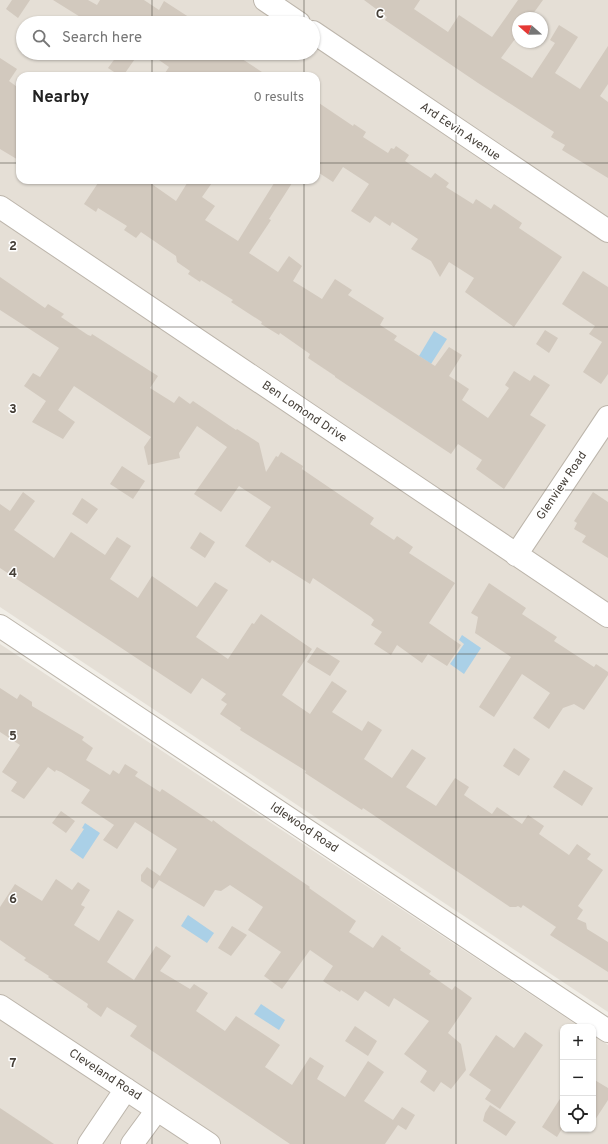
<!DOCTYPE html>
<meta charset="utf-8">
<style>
body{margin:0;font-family:Overpass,sans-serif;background:#f6f6f6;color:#222}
.controls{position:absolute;right:12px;bottom:12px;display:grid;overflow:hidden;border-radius:8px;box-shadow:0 1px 3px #0004}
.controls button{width:36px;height:36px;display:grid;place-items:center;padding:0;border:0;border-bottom:1px solid #e0e0e0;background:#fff;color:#222;font:20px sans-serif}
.compass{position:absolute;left:512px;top:12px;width:36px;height:36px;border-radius:50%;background:#fff;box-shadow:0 1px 3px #0004;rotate:290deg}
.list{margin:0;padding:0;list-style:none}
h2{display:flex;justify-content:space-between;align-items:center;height:52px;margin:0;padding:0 16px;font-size:17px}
h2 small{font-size:13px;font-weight:400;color:#767676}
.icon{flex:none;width:22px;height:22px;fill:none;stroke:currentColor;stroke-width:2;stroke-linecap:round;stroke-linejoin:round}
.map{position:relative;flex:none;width:608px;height:1144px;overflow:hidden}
.search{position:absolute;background:#fff;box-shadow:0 1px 3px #0004;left:16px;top:16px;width:304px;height:44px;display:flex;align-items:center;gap:10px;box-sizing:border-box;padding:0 14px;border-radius:22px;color:#767676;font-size:15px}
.panel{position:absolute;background:#fff;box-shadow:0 1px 3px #0004;left:16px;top:72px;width:304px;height:112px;border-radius:12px}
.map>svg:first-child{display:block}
</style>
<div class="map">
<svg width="608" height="1144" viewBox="0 0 608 1144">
<rect width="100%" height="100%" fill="#f1eee7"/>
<path fill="#e5dfd6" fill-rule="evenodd" d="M0,0H608V1012L0,607ZM518,18H542V42H518ZM23,23H313V53H23ZM20,76H316V180H20Z
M0,644L580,1027H563V1129H593V1035L608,1045V1144H0Z"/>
<path fill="#aad0e7" d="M434,331L447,339L431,364L419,356Z
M462,635L481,648L464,674L450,664L464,644L459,640Z
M85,823L100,833L83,859L70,850L84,829L82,828Z
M188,915L214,933L207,943L181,926Z
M261,1004L285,1020L279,1030L254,1014Z"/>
<path fill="#d2c9be" d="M12,0H30L18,18L6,9Z
M53,0H88L97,5L100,0H144L159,10L164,1L198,23H90Z
M364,0H420L414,9L448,32L459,15L492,37L518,0H543L530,18H518V35L501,58L532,78L555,43L550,40L559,25L578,37L555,73L580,89L608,46V84L600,96L608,102V178L562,150L565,145L551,137L554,132L478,83L385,20L387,17Z
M119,53H139L123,76H120L108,68Z
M149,53H233L268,76H163L169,67Z
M0,58L17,69L9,81L20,89V161L0,149Z
M316,101L353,126L354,124L366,132L363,137L388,153L391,148L394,149L396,146L409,155L405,161L431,178L435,173L449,183L446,187L473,204L476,199L491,209L494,204L522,223L519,228L562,257L514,327L465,292L474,278L449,262L440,277L431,261L411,249L418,239L392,222L390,226L375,216L370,223L351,211L369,184L343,167L333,182L316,171Z
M100,180H146L176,201L189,180H214L202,197L215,206L205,220L238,241L276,180H294L269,219L271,220L249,253L278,272L289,256L302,266L293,281L322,299L335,279L352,290L348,295L384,318L380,325L397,336L394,340L435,366L449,347L462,355L449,376L469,389L462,400L488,418L509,388L505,385L514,371L530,381L534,375L550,385L530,415L546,425L504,489L476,469L482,460L458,444L451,454L335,377V376L308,358L310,354L280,333L279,335L261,324L262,322L231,302L233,300L201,280L200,282L188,274L190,271L177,262L176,256L141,232L136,238L124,230L127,226L98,208L96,212L84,204Z
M583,271L608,287V374L601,384L583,372L602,342L589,334L595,326L562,304Z
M0,277L45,308L48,304L64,314L61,317L88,335L91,336L92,334L158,376L150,388L174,403L179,396L190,404L193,401L236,430L237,429L259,443L266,472L276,456L278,457L281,452L303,466L302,469L374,518L370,524L394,540L397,536L413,547L409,553L455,583L429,623L461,645L447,666L428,654L422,663L397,645L391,655L374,644L382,632L371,625L374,620L371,617L313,578L310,584L272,560L270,563L245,546L271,507L239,486L221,512L194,494L227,447L197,426L179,453L180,458L148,465L144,447L151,437L74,386L58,410L75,422L63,439L32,422L46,401L24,386L33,373L40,377L59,348L0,310Z
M545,330L558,338L549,353L536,344Z
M122,466L145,481L133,499L110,484Z
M23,492L35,501L14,530L54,558L71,532L105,555L117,537L131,546L110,579L138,598L152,576L197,607L215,582L228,590L196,637L228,659L252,623L254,624L261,614L312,649L282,695L310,714L332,681L347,691L332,712L362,731L368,721L382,730L364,759L392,778L412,749L426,758L406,787L436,806L455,778L469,787L464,795L492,814L497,807L522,824L528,815L544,826L539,834L569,855L577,844L591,854L587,859L603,870L578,906L583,910L577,919L586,923L587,929L608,942V972L550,935L556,927L523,905L521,908L518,906L516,907H510L363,808L362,810L305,773L306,771L240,730L241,728L220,714L227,704L221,700L226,694L202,678L191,694L0,568V504L10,511Z
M593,492L608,502V558L582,542L586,536L574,529L577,523L574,521Z
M82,498L98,509L87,524L72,514Z
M200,532L215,542L205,558L190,548Z
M489,583L526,608L522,614L557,637L554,641L594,667L596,664L608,672V675L584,710L574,704L563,708L549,729L533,718L550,693L522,674L494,717L479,707L511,657L475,633L478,617L471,613Z
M317,647L340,661L330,676L307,662Z
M0,688L17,699L20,694L32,702V706L84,737L82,740L93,748L86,760L110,775L113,770L119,774L125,764L138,772L135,776L160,792L162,789L212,822L213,820L225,829L310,887L309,888L356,921L349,932L373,948L382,935L401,948L400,950L431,971L429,974L452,990L455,986L472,998L448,1033L461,1044L466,1070L451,1089L441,1082L434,1092L420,1082L427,1071L404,1054L429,1021L394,998L389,1007L365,991L358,1001L341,990L340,992L323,981L333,966L310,950L282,989L264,976L281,952L248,930L263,907L230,885L221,891L215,890L204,907L159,880L153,889L141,881V875L147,867L160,876L177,849L135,822L117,849L103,840L114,825L81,803L90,790L61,772L56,770L55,772L48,767L24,799L11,791L17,782L2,772L20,745L0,732Z
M514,748L530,759L519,776L503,766Z
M564,770L593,788L582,806L553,787Z
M61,811L75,821L66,833L52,823Z
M56,879L72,890L78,882L90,890L82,903L81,905L85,907L74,925L99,941L118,910L134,920L107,962L134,980L156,946L171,956L160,971L190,989L194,984L208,993L196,1011L225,1031L236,1016L280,1045L265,1067L292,1085L310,1057L324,1066L317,1079L345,1097L368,1061L384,1072L364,1101L393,1120L402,1107L415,1115L406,1130L398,1125L385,1144H290L130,1036L137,1026L107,1007L101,1017L87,1007L88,1004L48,977L49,976L24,960L26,958L0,940V907L15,884L42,901Z
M232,926L247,935L231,956L218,948Z
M355,1026L377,1041L368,1056L345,1041Z
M525,1032L543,1045L500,1109L485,1099L491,1090L469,1075L496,1035L514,1048Z
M593,1079L608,1088V1100L593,1123Z
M563,1094V1127L557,1137L542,1127Z
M490,1105L516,1122L506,1136L483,1121L485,1113Z
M0,1108L54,1144H0Z"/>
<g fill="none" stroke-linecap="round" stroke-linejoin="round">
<g stroke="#bcb5ab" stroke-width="24">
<path id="minor" d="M265,0L299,23
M313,32L608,231
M0,207L608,616
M516,555L608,417
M0,626L608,1031
M0,1006L209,1144
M89,1144L126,1089
M132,1144L157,1110"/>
</g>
<use href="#minor" stroke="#fff" stroke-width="22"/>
</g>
<path fill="none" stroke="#443e37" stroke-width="1" stroke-opacity="0.55" d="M152,0V23M304,0V23M456,0V1144M152,53V76M304,53V76M0,163H20M316,163H608M152,180V1144M304,180V1144M0,327H608M0,490H608M0,654H608M0,817H608M0,981H608"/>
<g text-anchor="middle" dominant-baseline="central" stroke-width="3" stroke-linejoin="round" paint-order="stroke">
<g font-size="12" fill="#443e37" stroke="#fff">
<text transform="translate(460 132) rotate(34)">Ard Eevin Avenue</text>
<text transform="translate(304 412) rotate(34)">Ben Lomond Drive</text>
<text transform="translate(562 486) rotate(-56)">Glenview Road</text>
<text transform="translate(304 828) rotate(34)">Idlewood Road</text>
<text transform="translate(105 1075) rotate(33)">Cleveland Road</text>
</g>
</g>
<g font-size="13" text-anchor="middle" font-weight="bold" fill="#443e37" stroke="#fff" stroke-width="3" stroke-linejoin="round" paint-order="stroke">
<text x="380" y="18">C</text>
<text x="13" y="250">2</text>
<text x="13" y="413">3</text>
<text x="13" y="577">4</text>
<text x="13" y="740">5</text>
<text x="13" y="903">6</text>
<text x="13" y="1067">7</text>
</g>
</svg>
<div class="controls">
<button>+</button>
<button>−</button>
<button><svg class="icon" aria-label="locate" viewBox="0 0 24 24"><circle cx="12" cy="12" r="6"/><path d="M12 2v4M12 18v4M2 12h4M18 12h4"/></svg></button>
</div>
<svg class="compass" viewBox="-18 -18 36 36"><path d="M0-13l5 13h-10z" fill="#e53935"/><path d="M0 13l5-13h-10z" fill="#767676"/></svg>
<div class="search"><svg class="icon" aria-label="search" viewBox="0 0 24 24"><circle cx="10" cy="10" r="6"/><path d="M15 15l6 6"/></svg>Search here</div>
<section class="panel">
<h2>Nearby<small>0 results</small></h2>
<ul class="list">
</ul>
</section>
</div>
